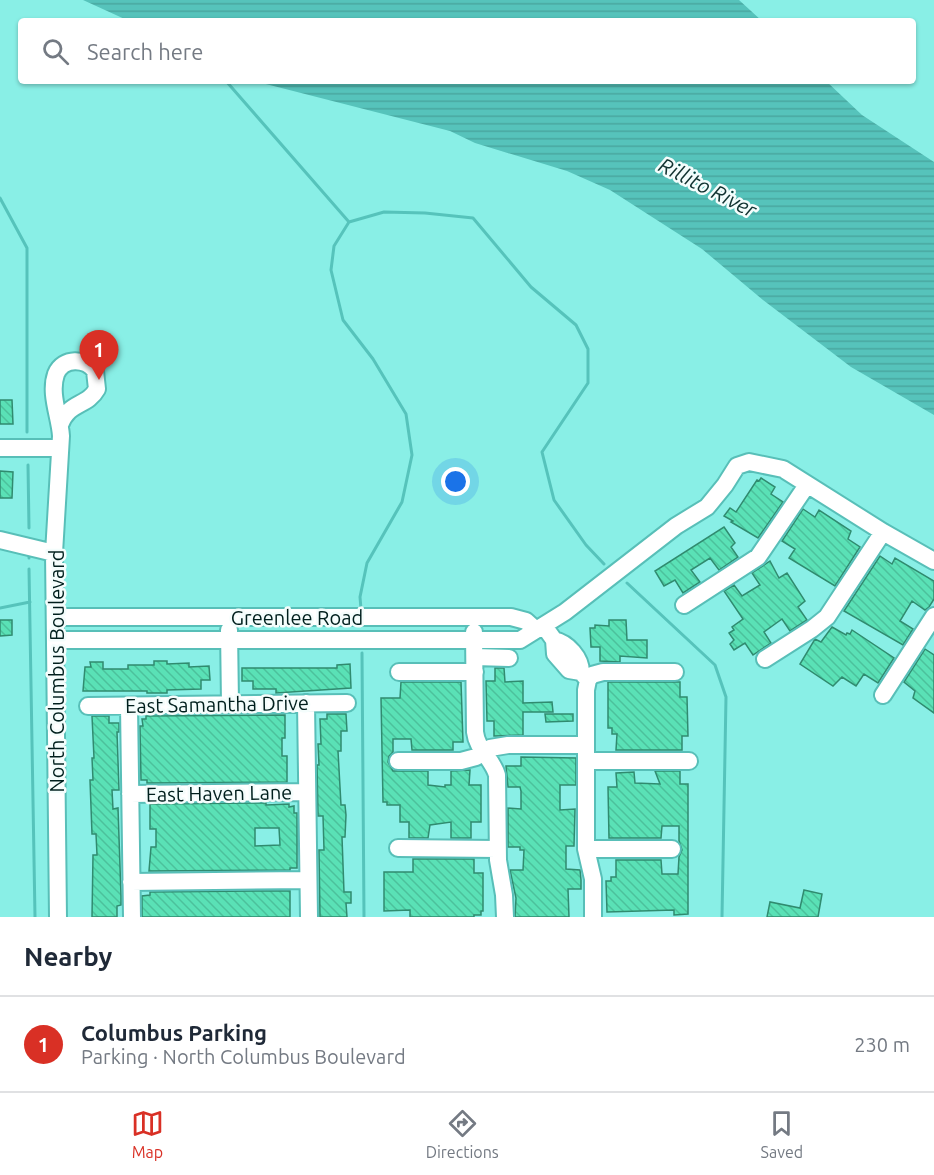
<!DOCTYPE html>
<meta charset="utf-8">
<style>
body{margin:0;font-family:Ubuntu,sans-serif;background:#f2f2f3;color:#1f2937}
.you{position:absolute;left:456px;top:482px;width:21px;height:21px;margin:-15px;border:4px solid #fff;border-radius:50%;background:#1a73e8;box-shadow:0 0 0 9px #1a73e833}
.badge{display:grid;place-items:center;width:39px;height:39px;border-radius:50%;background:#d93025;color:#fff;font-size:20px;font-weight:700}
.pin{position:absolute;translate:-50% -50px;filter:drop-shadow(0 2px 3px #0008)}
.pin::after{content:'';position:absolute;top:32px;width:21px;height:18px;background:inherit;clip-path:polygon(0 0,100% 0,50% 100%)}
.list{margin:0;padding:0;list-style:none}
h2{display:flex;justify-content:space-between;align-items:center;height:78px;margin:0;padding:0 24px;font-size:26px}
h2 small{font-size:20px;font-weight:400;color:#747a83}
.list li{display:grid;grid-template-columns:39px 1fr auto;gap:18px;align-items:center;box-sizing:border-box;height:96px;padding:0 24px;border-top:2px solid #e0e1e3}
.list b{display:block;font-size:22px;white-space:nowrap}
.list p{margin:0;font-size:20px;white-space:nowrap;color:#747a83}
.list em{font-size:20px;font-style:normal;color:#747a83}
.icon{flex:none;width:33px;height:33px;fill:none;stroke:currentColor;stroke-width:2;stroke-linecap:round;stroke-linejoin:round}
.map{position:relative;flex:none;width:934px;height:917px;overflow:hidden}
.search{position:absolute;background:#fff;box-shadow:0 2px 4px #0004;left:18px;right:18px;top:18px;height:66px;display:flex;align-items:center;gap:15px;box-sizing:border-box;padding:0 21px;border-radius:6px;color:#747a83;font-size:22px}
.sheet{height:174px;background:#fff}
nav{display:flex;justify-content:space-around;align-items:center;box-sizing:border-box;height:84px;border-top:2px solid #e0e1e3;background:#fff;font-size:16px;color:#747a83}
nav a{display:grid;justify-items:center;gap:3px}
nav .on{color:#d93025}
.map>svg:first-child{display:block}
</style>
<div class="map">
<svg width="934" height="917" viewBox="0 0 934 917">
<defs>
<pattern id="water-rules" width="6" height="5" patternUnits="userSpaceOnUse" patternTransform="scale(1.5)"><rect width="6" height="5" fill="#56c3bb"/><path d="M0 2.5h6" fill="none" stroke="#49a7a0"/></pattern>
<pattern id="building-back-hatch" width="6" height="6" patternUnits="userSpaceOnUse" patternTransform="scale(1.5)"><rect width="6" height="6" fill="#5ae1b6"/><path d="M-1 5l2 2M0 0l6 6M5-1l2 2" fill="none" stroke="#4cc19c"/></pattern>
</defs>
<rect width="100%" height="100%" fill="#89efe6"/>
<path fill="url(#water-rules)" d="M83,0H739L762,21H129Z
M254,81H826L862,115L934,162V415L851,367L763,300L702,249L610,190L567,171L475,143L450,131Z"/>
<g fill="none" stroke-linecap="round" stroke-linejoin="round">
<path stroke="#56c3bb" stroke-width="3" d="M226,81L349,222
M0,198L27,248V432
M28,465L29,528
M29,557V558
M29,569L35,917
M627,583L715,665L726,697L722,917
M0,608L30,602
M361,609L360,597L367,563L402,502L412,455L406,414L373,359L343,320L331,270L334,246L349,222L384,212L425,213L473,218L531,287L576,325L588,349V383L542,452L554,500L586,545L604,564
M362,653L364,917"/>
</g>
<path fill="url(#building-back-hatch)" stroke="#308b6f" stroke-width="1.5" fill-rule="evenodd" d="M0,400H12L13,424H0Z
M0,471L13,472L12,498H0Z
M761,478L775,487L771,494L783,502L758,538L731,522L733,521L724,516L730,508L736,512L757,480L759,481Z
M803,509L815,517L819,510L851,531L848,539L860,547L835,586L789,558L795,549L782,541Z
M724,527L735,543L731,547L738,557L719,570L710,558L691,570L700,582L683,593L675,580L664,586L655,571Z
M880,556L892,564L895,558L934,581V599L929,607L925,610L912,601L900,621L913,629L903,645L844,611Z
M770,561L779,578L787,573L805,601L798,607L807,620L790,631L782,619L764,632L771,643L753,655L745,643L734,650L730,644L734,640L729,633L734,630L732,627L743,619L724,591L734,585L742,596L760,585L752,573Z
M0,620H12V635L0,636Z
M609,620H626L627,640H647V658L620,656V662L600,661V647H591L590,628H595V625L609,626Z
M832,627L846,635L847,633L850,634L852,630L894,658L878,683L864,674L856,686L842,677L833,686L800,664L815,639L821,642Z
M925,649L934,655V713L913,698L915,691L904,682Z
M154,661H167V664L189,663V667L209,666L210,680H201V689L167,690V693H147V691H83L85,667H91L90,662H103V669H128V665H154Z
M350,664L351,688L276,693V689H253V681H242V668H337V665Z
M495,668H504L505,682L523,681V703L552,702L553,712H523V735L494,736V721H487L486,681H495Z
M401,682H461L463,742H453V750H412L411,739H393V752L389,756L388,762L393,771H428V785L445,787V785H451V771L470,770L469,785H481V822H471V838H451V822L430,825L428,838H409V822H400V805H387V802H383L381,698H400Z
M608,682H680V697H687L688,736H682V750H616L617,734H612V728H608Z
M327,714H346L347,731H341V751H338L341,805H345L346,815L345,837H342L344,892H351V903H346L347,917H320L319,850H324L323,816H318L317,765H319L318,744H321L320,719H327Z
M545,714H573V721L546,722Z
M285,715V738H282V756H287V782L147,783V780H141L140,726H143L142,719H146V716Z
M92,716H109V723H119V732H117L119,790H112L113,809L118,808L121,896V905L117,906V917H92L93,855H97L96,834H92L90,780H93L92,758H94Z
M521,757L576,758V785H560V810L575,809L574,846H566V869L580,870L581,880V889H568L569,917H515L516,898L510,870H523L524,850H520V847H508V808L521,809V791L520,787H508L506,766H521Z
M655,771H680V784H688V914L674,915V910L607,912L606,881H611V877H616V860H661L662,874H678L679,857L682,850L679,841V826H662L661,838H609L608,787H617L616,773L634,772L635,783L660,784Z
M266,803V805L289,804V807L294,806V813H297V868H290V870L149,871L151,847H156V829H150V804ZM255,828H279L280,845L255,846Z
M413,859H474V873H483V911H481V915H474V917H410V910L384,911V872H413Z
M804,890L822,894L818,917H767L770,902L800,908Z
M256,891H290V917H142V896L150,895V892Z"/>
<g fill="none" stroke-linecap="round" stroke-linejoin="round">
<g stroke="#58bfb8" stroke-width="20">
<path id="minor" d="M0,448H60
M0,540L54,553
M684,605L758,557L807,485
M55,617H511L526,621L536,630
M544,626L554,640L555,654L569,670L581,672L588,680L586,690V849L593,879V917
M229,630L230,704
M474,632L475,732C477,750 492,758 497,775L498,860L504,895L505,917
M55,640H520L565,612L676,526L707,507L725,485L737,466L749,462L783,469L883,532L934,561
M554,640C568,643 581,658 581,672
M475,657L509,658
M765,659L812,629L827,617L883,532
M399,672H475
M588,680L592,675L603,672H675
M883,695L934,616
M306,703L309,917
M88,706L347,703
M129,706L132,917
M398,761H461L476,757L490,748L508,745H586
M586,761H689
M130,794L307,792
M398,848L497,849
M586,849H672
M131,882L308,880
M58,917L54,553L61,436C60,417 49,394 56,374C63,357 86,358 95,371L97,389C87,407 69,401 60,425"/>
</g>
<use href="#minor" stroke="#fff" stroke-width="16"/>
</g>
<g text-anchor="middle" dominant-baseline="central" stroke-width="5" stroke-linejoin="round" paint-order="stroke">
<g font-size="20" fill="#001f1d" stroke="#f4fdfc">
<text x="297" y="617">Greenlee Road</text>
<text transform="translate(56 671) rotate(-90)">North Columbus Boulevard</text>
<text transform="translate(217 704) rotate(-1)">East Samantha Drive</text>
<text transform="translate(219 793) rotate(-1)">East Haven Lane</text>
</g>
<g font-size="21" font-style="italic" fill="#123331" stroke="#f4fdfc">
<text transform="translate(708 187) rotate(27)">Rillito River</text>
</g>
</g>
</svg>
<div class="you"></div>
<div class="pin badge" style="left:99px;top:380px">1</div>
<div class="search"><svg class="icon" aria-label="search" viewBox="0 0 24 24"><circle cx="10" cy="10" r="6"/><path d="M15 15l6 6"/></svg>Search here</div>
</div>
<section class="sheet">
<h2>Nearby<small></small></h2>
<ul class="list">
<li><span class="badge">1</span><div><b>Columbus Parking</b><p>Parking · North Columbus Boulevard</p></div><em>230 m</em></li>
</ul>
</section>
<nav>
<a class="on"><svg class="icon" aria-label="map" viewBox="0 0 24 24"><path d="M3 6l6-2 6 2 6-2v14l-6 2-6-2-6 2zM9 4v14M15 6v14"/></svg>Map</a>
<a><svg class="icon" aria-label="directions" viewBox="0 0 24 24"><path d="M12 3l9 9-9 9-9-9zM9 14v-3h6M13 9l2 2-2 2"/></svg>Directions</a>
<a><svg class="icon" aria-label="saved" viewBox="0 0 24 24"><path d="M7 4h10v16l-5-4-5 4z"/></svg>Saved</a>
</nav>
